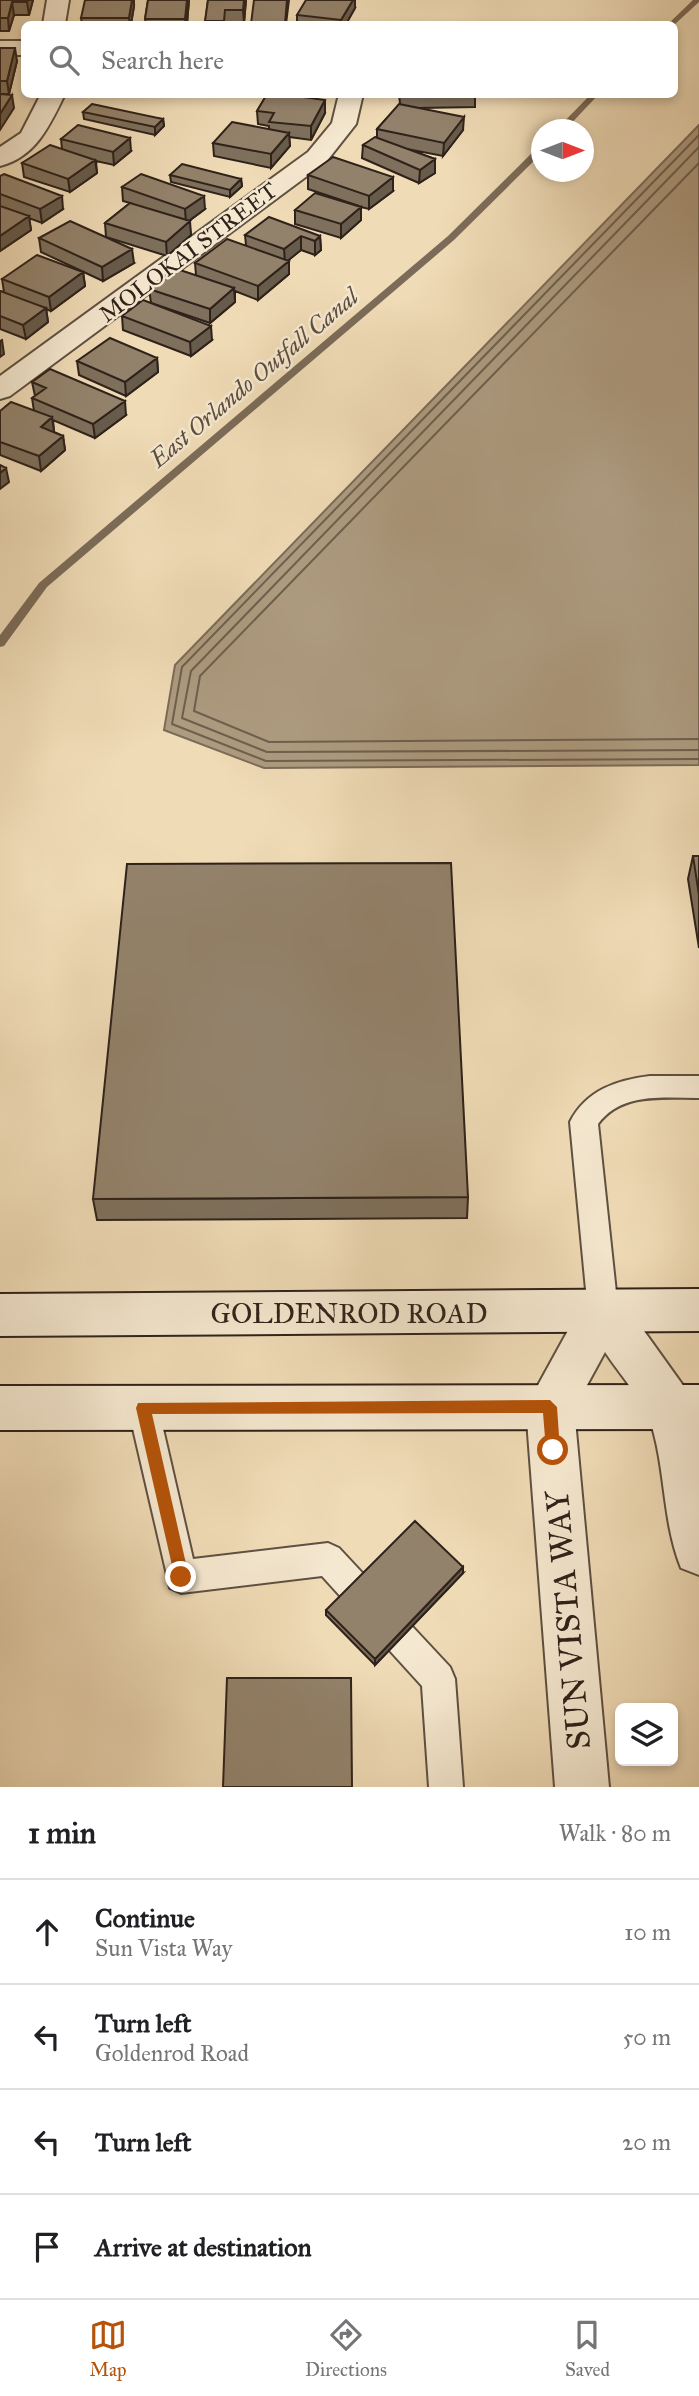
<!DOCTYPE html>
<meta charset="utf-8">
<style>
body{margin:0;font-family:"IM FELL Great Primer",serif;background:#f2f2f2;color:#202124}
.controls{position:absolute;right:21px;bottom:21px;display:grid;overflow:hidden;border-radius:10px;box-shadow:0 4px 10px #0003}
.controls button{width:63px;height:63px;display:grid;place-items:center;padding:0;border:0;border-bottom:2px solid #e0e0e0;background:#fff;color:#202124;font:35px sans-serif}
.compass{position:absolute;left:531px;top:119px;width:63px;height:63px;border-radius:50%;background:#fff;box-shadow:0 4px 10px #0003;rotate:90deg}
.stop{position:absolute;width:21px;height:21px;margin:-16px;border:5px solid #b45309;border-radius:50%;background:#fff}
.stop.end{background:#b45309;border-color:#fff;box-shadow:0 2px 7px #0008}
.list{margin:0;padding:0;list-style:none}
h2{display:flex;justify-content:space-between;align-items:center;height:91px;margin:0;padding:0 28px;font-size:30px}
h2 small{font-size:23px;font-weight:400;color:#757577}
.list li{display:grid;grid-template-columns:46px 1fr auto;gap:21px;align-items:center;box-sizing:border-box;height:105px;padding:0 28px;border-top:2px solid #e0e0e0}
.list b{display:block;font-size:26px;white-space:nowrap}
.list p{margin:0;font-size:23px;white-space:nowrap;color:#757577}
.list em{font-size:23px;font-style:normal;color:#757577}
.icon{flex:none;width:38px;height:38px;fill:none;stroke:currentColor;stroke-width:2;stroke-linecap:round;stroke-linejoin:round}
.map{position:relative;flex:none;width:699px;height:1787px;overflow:hidden}
.search{position:absolute;background:#fff;box-shadow:0 4px 10px #0003;left:21px;right:21px;top:21px;height:77px;display:flex;align-items:center;gap:18px;box-sizing:border-box;padding:0 24px;border-radius:10px;color:#757577;font-size:26px}
.sheet{height:511px;background:#fff}
nav{display:flex;justify-content:space-around;align-items:center;box-sizing:border-box;height:98px;border-top:2px solid #e0e0e0;background:#fff;font-size:19px;color:#757577}
nav a{display:grid;justify-items:center;gap:4px}
nav .on{color:#b45309}
.map>svg:first-child{display:block}
</style>
<div class="map">
<svg width="699" height="1787" viewBox="0 0 699 1787">
<rect width="100%" height="100%" fill="#efdbb6"/>
<filter id="stains"><feTurbulence type="fractalNoise" baseFrequency=".00286" numOctaves="4"/><feColorMatrix values="0 0 0 0 .2 0 0 0 0 .09 0 0 0 0 .02 0 0 0 .5 -.17"/></filter>
<radialGradient id="worn" r=".72"><stop offset=".6" stop-color="#630" stop-opacity="0"/><stop offset="1" stop-color="#630" stop-opacity=".3"/></radialGradient>
<path fill="#ae9c81" stroke="#7b6b58" stroke-width="2" d="M699,125V765L264,768L164,730L175,665Z"/>
<g fill="none" stroke-linecap="round" stroke-linejoin="round">
<path stroke="#6e5f4e" stroke-width="2" d="M699,135L182,667L172,724L266,761L699,759
M699,147L191,671L182,718L267,752L699,750
M699,163L200,676L194,711L269,742L699,739"/>
<path fill="#7b6b58" fill-rule="evenodd" d="M693,0H699V2L674,25L668,24Z
M591,94H599L565,130H556Z
M539,146H542V153L454,240L47,587L4,646L0,647V635L39,583L448,236Z"/>
<g stroke="#5f5041" stroke-width="4">
<path id="lane" d="M650,1076H699V1098C663,1098 622,1092 598,1124L618,1311L613,1320L603,1324L593,1320L588,1311L570,1122C586,1090 617,1080 650,1076Z
M143,1393L154,1397L158,1407L193,1559L328,1543L339,1548L450,1667L455,1679L463,1787H429L422,1686L322,1576L181,1593L170,1588L128,1407L132,1397Z"/>
</g>
<g stroke="#5f5041" stroke-width="4">
<path id="street" d="M47,0H69L65,24H43Z
M0,41H24V55H0Z
M41,94H65C50,125 36,157 0,166V147L21,133Z
M339,94H363L356,124L326,162L10,396L0,399V376L308,152L332,123Z
M603,1290L619,1296L687,1391L699,1424V1575L681,1568C662,1521 666,1468 650,1420C642,1399 618,1372 605,1352L574,1409L609,1787H555L526,1407L587,1296Z"/>
</g>
<g stroke="#2f221a" stroke-width="4">
<path id="secondary" d="M699,1289V1331L0,1336V1294Z
M699,1385V1429L0,1430V1386Z"/>
</g>
<use href="#lane" fill="#f5e8d0" fill-rule="evenodd"/>
<use href="#street" fill="#f5e8d0" fill-rule="evenodd"/>
<use href="#secondary" fill="#f5e8d0" fill-rule="evenodd"/>
</g>
<path fill="#7e705c" stroke="#2f221a" stroke-width="2" d="M0,0H33L29,15H14L9,31H0Z
M148,0H189L187,24H146L145,19Z
M208,0H246L244,23H225V24H205Z
M134,6L131,24H82L81,18Z
M355,8L346,24H297V15Z
M0,48L17,61L9,94H0Z
M82,94H130V96H82Z
M145,94H179V97H145Z
M255,94H309L283,95L325,113L311,140L289,137L290,146L271,168L214,156L213,143L269,129V126L258,124L257,111L267,95Z
M399,94H475V107L419,108L463,130L443,156L407,149L435,159V173L419,183L362,158L363,145L377,138V129L400,104Z
M83,112L163,119L164,126L155,135L84,119Z
M61,139L131,151L114,165L96,161L97,173L70,192L24,177L22,163L62,149Z
M170,175L241,179L242,186L230,197L171,182Z
M308,175L393,191L369,209L361,207V220L341,238L295,224V210L359,206L308,189Z
M0,176L63,209L42,223L29,218L31,230L0,251Z
M122,187L205,209L189,221L191,235L167,256L106,237L105,223L130,203L123,201Z
M245,235L320,236L321,250L315,255L301,250L288,260L289,274L258,300L235,291V302L210,323L151,303L149,289L196,275L195,263L246,245Z
M39,238L134,263L103,281L41,252Z
M83,272L85,286L51,311L46,309L48,322L26,339L0,329V291L4,292L2,279Z
M122,316L212,340L191,356L123,330Z
M157,358L158,372L126,396L79,375L77,361Z
M32,382L126,415L95,438L53,420L54,431V432L63,436L65,450L41,471L0,455V411H34L32,398L35,396Z
M693,856H699V948L688,879Z
M468,1197L467,1218L97,1220L93,1199Z
M463,1573L375,1665L326,1615V1610Z"/>
<path fill="#675b4b" stroke="#2f221a" stroke-width="2" d="M28,0H33L29,15L27,2Z
M132,0H134V6L131,24H130L129,18Z
M187,0H189L187,24H185Z
M244,0H246L244,23L243,10Z
M287,0H289L286,24H285Z
M353,0H355V8L346,24H341V20Z
M12,2L14,15L9,31L8,18Z
M15,48L17,61L9,94L7,81Z
M12,95L14,108L0,130V114Z
M325,100V113L311,140V126Z
M464,117L463,130L443,156L444,143Z
M163,119L164,126L155,135V127Z
M289,133L290,146L271,168V154Z
M130,138L131,151L114,165L113,152Z
M435,159V173L419,183L420,170Z
M95,160L97,173L70,192L68,179Z
M393,177V191L369,209V196Z
M241,179L242,186L230,197V190Z
M62,196L63,209L42,223L40,209Z
M204,196L205,209L186,223L185,209Z
M361,207V220L341,238V224Z
M29,216L31,230L0,251V236Z
M190,221L191,235L167,256L166,242Z
M301,236V250L285,263L284,249Z
M320,236L321,250L315,255V241Z
M132,249L134,263L103,281L102,267Z
M289,261V274L258,300V286Z
M83,272L85,286L51,311L49,297Z
M234,288L235,302L210,323V309Z
M46,308L48,322L26,339L23,325Z
M211,326L212,340L191,356L190,342Z
M2,340L4,354L0,357V341Z
M157,358L158,372L126,396L125,382Z
M125,401L126,415L95,438L93,424Z
M52,417L54,431L43,441L41,427Z
M63,436L65,450L41,471L39,456Z
M6,468L9,482L0,489V473Z
M463,1567V1573L375,1665V1659Z"/>
<path fill="#93826b" stroke="#2f221a" stroke-width="2" d="M0,0H28L27,2H12L8,18H0Z
M85,0H132L129,18H81Z
M148,0H187L185,19H145Z
M208,0H244L243,10H225L224,21H205Z
M254,0H287L285,24H251Z
M306,0H353L341,20L297,15Z
M376,22L380,24H366Z
M0,48H15L7,81H0Z
M0,94L12,95L0,114Z
M267,94H281L325,100L311,126L269,122L274,113L257,111Z
M92,104L163,119L155,127L83,112Z
M399,104L464,117L444,143L377,129Z
M232,122L289,133L271,154L213,143Z
M78,125L130,138L113,152L61,139Z
M375,137L435,159L420,170L363,145Z
M50,145L95,160L68,179L22,163Z
M333,157L393,177L369,196L308,175Z
M182,164L241,179L230,190L170,175Z
M4,174L62,196L40,209L0,194V176Z
M141,174L204,196L185,209L122,187Z
M315,193L361,207L341,224L295,210Z
M130,203L190,221L166,242L105,223Z
M0,206L29,216L0,236Z
M269,217L320,236L315,241L301,236L284,249L245,235Z
M70,221L132,249L102,267L39,238Z
M227,239L289,261L258,286L195,263Z
M37,255L83,272L49,297L2,279Z
M174,268L234,288L210,309L149,289Z
M0,291L46,308L23,325L0,316Z
M143,300L211,326L190,342L122,316Z
M110,338L157,358L125,382L77,361Z
M50,369L125,401L93,424L32,398L46,388L32,382Z
M11,402L52,417L41,427L63,436L39,456L0,442V411Z
M0,465L6,468L0,473Z
M693,856H699V895Z
M451,863L468,1197L93,1199L127,864Z
M415,1521L463,1567L375,1659L326,1610Z
M227,1678H351L352,1787H223Z"/>
<path fill="#b45309" d="M550,1400L557,1407L560,1450L553,1457L546,1450L543,1413L152,1414L189,1577L187,1583L181,1585L176,1583L136,1408L138,1403Z"/>
<g text-anchor="middle" dominant-baseline="central" stroke-width="5" stroke-linejoin="round" paint-order="stroke">
<g font-size="23" fill="#2f221a" stroke="#f5e8d0">
<text transform="translate(188 252) rotate(-37)">MOLOKAI STREET</text>
</g>
<g font-size="24" font-style="italic" fill="#5b4d3e" stroke="#f5e8d0">
<text transform="translate(254 378) rotate(-40)">East Orlando Outfall Canal</text>
</g>
<g font-size="28" fill="#2f221a" stroke="#f5e8d0">
<text x="349" y="1313">GOLDENROD ROAD</text>
</g>
<g font-size="33" fill="#2f221a" stroke="#f5e8d0">
<text transform="translate(568 1620) rotate(-95)">SUN VISTA WAY</text>
</g>
</g>
<rect width="100%" height="100%" filter="url(#stains)"/>
<rect width="100%" height="100%" fill="url(#worn)"/>
</svg>
<div class="controls">
<button><svg class="icon" aria-label="layers" viewBox="0 0 24 24"><path d="M12 4l9 5-9 5-9-5zM3 14l9 5 9-5"/></svg></button>
</div>
<svg class="compass" viewBox="-18 -18 36 36"><path d="M0-13l5 13h-10z" fill="#e53935"/><path d="M0 13l5-13h-10z" fill="#757577"/></svg>
<div class="stop" style="left:553px;top:1450px"></div>
<div class="stop end" style="left:181px;top:1577px"></div>
<div class="search"><svg class="icon" aria-label="search" viewBox="0 0 24 24"><circle cx="10" cy="10" r="6"/><path d="M15 15l6 6"/></svg>Search here</div>
</div>
<section class="sheet">
<h2>1 min<small>Walk · 80 m</small></h2>
<ul class="list">
<li><svg class="icon" aria-label="ahead" viewBox="0 0 24 24"><path d="M12 20V5M6 11l6-6 6 6"/></svg><div><b>Continue</b><p>Sun Vista Way</p></div><em>10 m</em></li>
<li><svg class="icon" aria-label="left" viewBox="0 0 24 24"><path d="M17 20v-9H6M10 6l-5 5 5 5"/></svg><div><b>Turn left</b><p>Goldenrod Road</p></div><em>50 m</em></li>
<li><svg class="icon" aria-label="left" viewBox="0 0 24 24"><path d="M17 20v-9H6M10 6l-5 5 5 5"/></svg><div><b>Turn left</b></div><em>20 m</em></li>
<li><svg class="icon" aria-label="arrive" viewBox="0 0 24 24"><path d="M6 21V4h12l-3 4 3 4H6"/></svg><div><b>Arrive at destination</b></div></li>
</ul>
</section>
<nav>
<a class="on"><svg class="icon" aria-label="map" viewBox="0 0 24 24"><path d="M3 6l6-2 6 2 6-2v14l-6 2-6-2-6 2zM9 4v14M15 6v14"/></svg>Map</a>
<a><svg class="icon" aria-label="directions" viewBox="0 0 24 24"><path d="M12 3l9 9-9 9-9-9zM9 14v-3h6M13 9l2 2-2 2"/></svg>Directions</a>
<a><svg class="icon" aria-label="saved" viewBox="0 0 24 24"><path d="M7 4h10v16l-5-4-5 4z"/></svg>Saved</a>
</nav>
